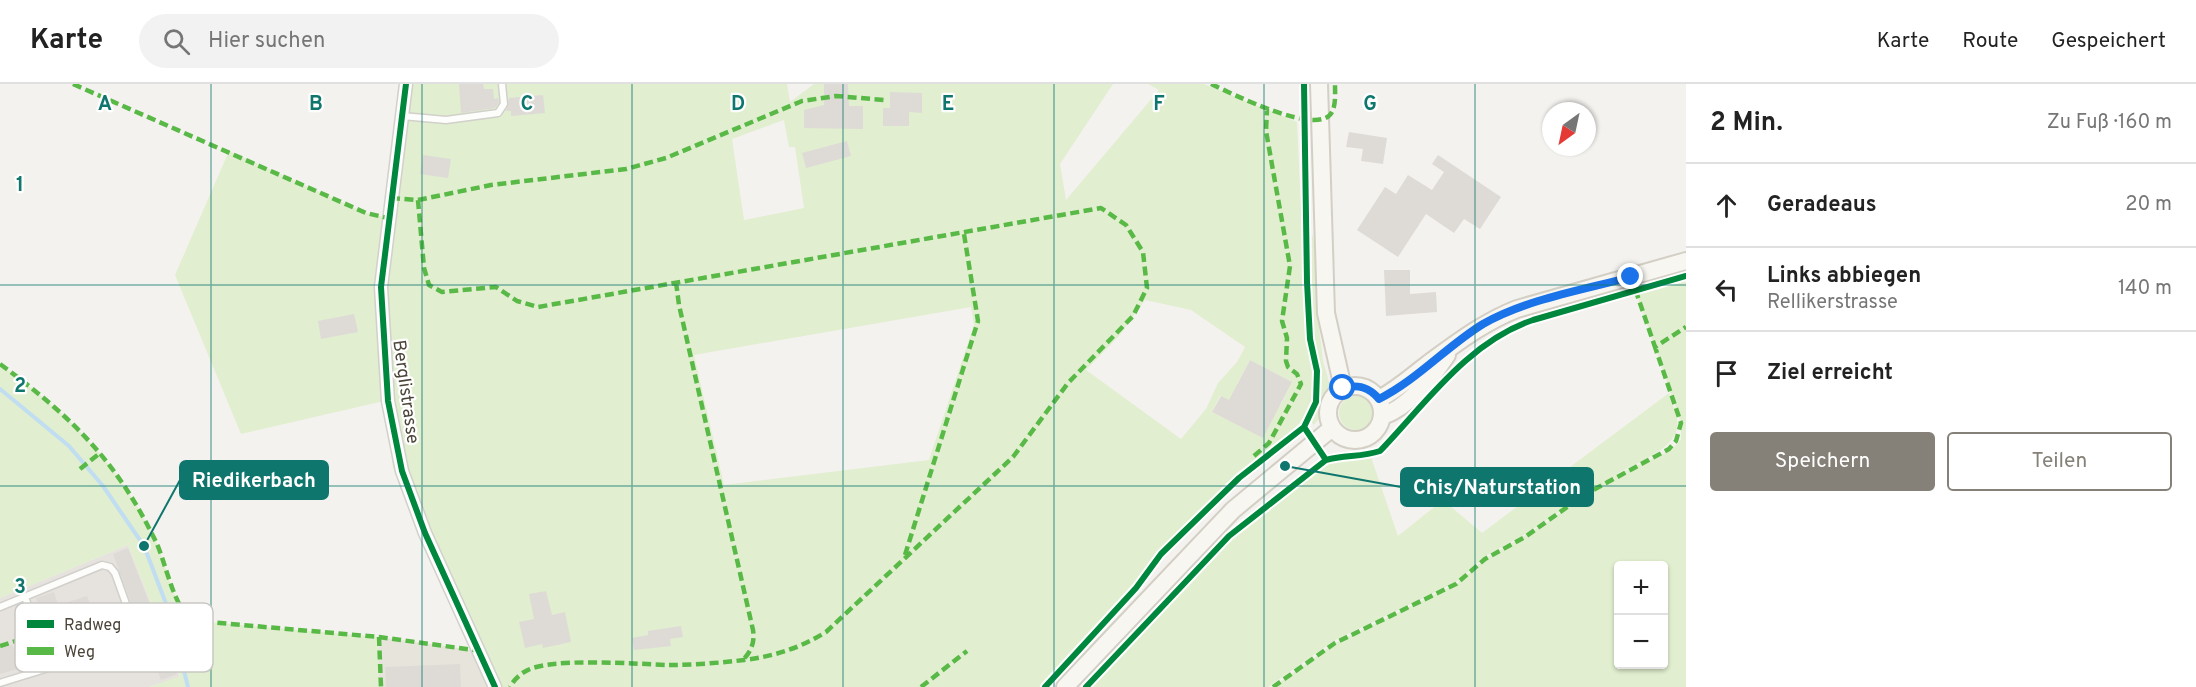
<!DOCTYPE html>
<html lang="de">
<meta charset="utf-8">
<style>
body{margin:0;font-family:Overpass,sans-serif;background:#f2f2f2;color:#222}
.controls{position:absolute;right:18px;bottom:18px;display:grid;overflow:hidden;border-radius:6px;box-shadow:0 2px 4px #0004}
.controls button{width:54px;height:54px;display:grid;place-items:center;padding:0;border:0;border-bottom:2px solid #e0e0e0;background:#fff;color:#222;font:30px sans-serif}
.compass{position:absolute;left:1542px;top:18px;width:54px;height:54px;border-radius:50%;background:#fff;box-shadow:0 2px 4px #0004;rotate:213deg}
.stop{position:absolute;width:18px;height:18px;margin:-14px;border:4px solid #1a73e8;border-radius:50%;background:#fff}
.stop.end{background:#1a73e8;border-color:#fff;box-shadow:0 2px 6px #0008}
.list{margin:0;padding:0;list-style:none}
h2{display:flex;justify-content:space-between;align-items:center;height:78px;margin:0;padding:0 24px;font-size:26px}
h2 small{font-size:20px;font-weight:400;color:#767676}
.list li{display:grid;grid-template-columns:39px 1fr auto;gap:18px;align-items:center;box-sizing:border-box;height:84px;padding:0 24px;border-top:2px solid #e0e0e0}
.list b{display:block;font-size:22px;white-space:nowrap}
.list p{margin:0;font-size:20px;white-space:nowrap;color:#767676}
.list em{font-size:20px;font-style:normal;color:#767676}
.actions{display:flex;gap:12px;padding:18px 24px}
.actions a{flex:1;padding:14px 0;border:2px solid #868178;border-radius:6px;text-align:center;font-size:21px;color:#868178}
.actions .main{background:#868178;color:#fff}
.icon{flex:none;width:33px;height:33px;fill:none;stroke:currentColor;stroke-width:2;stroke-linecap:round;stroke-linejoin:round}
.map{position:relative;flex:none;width:1686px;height:603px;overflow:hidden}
header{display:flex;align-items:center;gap:36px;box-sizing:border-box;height:84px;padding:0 30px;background:#fff;border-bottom:2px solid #e0e0e0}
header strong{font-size:28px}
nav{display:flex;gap:33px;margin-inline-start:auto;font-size:21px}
.search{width:420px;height:54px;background:#f2f2f2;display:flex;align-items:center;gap:15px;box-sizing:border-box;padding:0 21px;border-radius:33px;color:#767676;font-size:22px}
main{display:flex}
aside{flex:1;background:#fff}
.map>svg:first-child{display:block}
</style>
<header>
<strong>Karte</strong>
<div class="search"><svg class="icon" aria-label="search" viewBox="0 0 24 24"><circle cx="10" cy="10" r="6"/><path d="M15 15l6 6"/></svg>Hier suchen</div>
<nav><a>Karte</a><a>Route</a><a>Gespeichert</a></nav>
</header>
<main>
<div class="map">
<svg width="1686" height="603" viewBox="0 0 1686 603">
<rect width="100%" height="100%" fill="#f4f2ee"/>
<path fill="#e7e4dc" d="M379,553L481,567L495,603H379Z"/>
<path fill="#e6e2de" d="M128,461L180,593L149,603H0V514Z"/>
<path fill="#e1eecf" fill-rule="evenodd" d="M405,0H787L790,18L814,0H1113L1060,80L1066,116L1159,6L1148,0H1204L1297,38L1307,254L1315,291L1312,318L1299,340L1239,394L1161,470L1136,504L1045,603H495L393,384L384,317L241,350L175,191L229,67L366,129L384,133ZM784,36L789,63H795L804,124L744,136L732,55ZM1145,216L1191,226L1245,263L1237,278L1218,299L1206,325L1181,355L1086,286L1119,252ZM971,223L974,241L929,376L724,401L694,271ZM1250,276L1292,298L1280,322L1237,300ZM1220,312L1271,337L1263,353L1212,328Z
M1312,149L1316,165L1318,235L1323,277L1330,301L1320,333L1314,341L1310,337L1321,306V289L1311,236Z
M1686,192V603H1273L1335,559L1456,500L1485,475L1541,442L1611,394L1527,449L1487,471L1455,499L1335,556L1268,603H1088L1230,454L1324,380L1371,373L1398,452L1443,416L1482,449L1669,309C1671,318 1676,327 1677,336C1682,365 1633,379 1614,392L1672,366L1681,355V339L1635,206ZM1618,482H1664V580H1618Z
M0,280C72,333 117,377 156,458C165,476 174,524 190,533C195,536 202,537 208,538L379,553V603H149L180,592L128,461L0,514Z
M1339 329a17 17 0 1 1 34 0a17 17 0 1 1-34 0Z"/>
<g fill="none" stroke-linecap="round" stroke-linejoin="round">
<path stroke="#c0ddf1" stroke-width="4" d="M0,305L69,362L103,402L144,462L170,530L188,603"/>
</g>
<path fill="#dedbd6" d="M459,0H483L484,5H493L494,15L498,14L499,19L495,24L461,29Z
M824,0H848L849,22H863V45L804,44V26L824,21Z
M890,8L922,9V29L909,28V42H883V24H890Z
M543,11L545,29L511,32V27H506L509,14Z
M1349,48L1387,54L1383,80L1361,77L1363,65L1346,63Z
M847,57L851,72L806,84L802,69Z
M423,71L451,75L448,94L420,90Z
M1438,71L1501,113L1480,145L1464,135L1454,149L1426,130L1398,173L1357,146L1385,103L1396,110L1408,91L1432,106L1444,88L1432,80Z
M1384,186H1410V210L1436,208L1437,228L1386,232Z
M354,230L358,248L321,255L318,237Z
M1250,276L1292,298L1263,354L1212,328L1221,312L1229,316Z
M128,464L150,521L134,527L113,470Z
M546,507L552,531L565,528L571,558L543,564L542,560L525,564L519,538L534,535L529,510Z
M54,508L60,527L42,532L36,514Z
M87,512L92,526L120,518L130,553L87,567L76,533L66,536L62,520Z
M681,542L683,553L670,555L671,562L634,566L632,554L648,551V547Z
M162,550L177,590L161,596L146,556Z
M12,561L16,569L31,565L36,580L0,590V565Z
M460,580L461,603H386L385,583Z"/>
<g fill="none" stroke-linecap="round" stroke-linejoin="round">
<g stroke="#d2d0cb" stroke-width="9">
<path id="lane" d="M402,32L446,36L498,29L504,20L502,0
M25,513L50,583
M0,523L102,481L110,483L115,489L139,556L0,599"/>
</g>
<g stroke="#d2d0cb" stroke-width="15">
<path id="street" d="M406,0L381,203L388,317L402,387L425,449L495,603"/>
</g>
<g stroke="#d3cfc5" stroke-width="20">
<path id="secondary" d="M1319,0L1326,229L1343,304
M1328 329a27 27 0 1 1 54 0a27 27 0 1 1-54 0Z
M1379,315C1398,305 1412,292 1429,279C1458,258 1484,238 1517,225L1686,177
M1383,332C1410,322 1431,295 1447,271
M1065,603L1233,426L1332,344"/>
</g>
<use href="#lane" stroke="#fdfdfc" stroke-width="6"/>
<use href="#street" stroke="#fdfdfc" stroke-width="12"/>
<use href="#secondary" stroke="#f7f6f1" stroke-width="16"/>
<path stroke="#58b947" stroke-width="4.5" stroke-dasharray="9 4.5" stroke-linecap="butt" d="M73,0L366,129L388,134
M1211,0C1231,9 1319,54 1332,28C1336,21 1335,8 1335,0
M391,114L418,116L491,101L626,85L666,74L802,17L836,12L884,16
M418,116L424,184L429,201L442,208L496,203L517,217L538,223L1101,124L1126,141L1143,168L1147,204L1133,232L1068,299L1013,373L826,548C800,564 775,572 744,576C719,579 692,581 667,581C637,580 549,573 526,587C520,590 513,597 510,603
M1631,193L1655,263
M676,198L679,221L753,546C755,559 751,567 743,576
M0,280C72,333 117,377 156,458C165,476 174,524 190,533C195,536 202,537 208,538L379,553L481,567
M1254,372L1269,359L1301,300L1297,290L1288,283L1286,277L1287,254L1282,237L1290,182L1266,47L1267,25
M80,385L100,369
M905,471L978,237L964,150
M379,553L381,603
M0,562L54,545L65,548L71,566
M921,603L967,567
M1273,603L1335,559L1456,500L1485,475L1525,453L1584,411L1669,365L1676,357L1681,339L1655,263L1686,243"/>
<g stroke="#fff" stroke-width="10">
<path id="cycleway" d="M406,0L381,203L388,317L402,387L425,449L495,603
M1304,0L1307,198L1310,255L1317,287L1316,318L1304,343L1326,376
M1045,603L1136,504L1161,470L1239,394L1304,343
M1086,603L1229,452L1326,376C1345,371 1362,373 1380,367C1426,319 1468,258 1533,236L1686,192"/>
</g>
<use href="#cycleway" stroke="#00873e" stroke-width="6"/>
</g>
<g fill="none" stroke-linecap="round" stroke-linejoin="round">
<path stroke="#1a73e8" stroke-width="8" d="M1343,304C1358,300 1369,303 1379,315C1417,296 1447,262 1483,240C1527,215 1583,206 1631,193"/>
</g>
<path fill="none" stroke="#0f766e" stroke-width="1.5" stroke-opacity="0.55" d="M211,0V603M422,0V603M632,0V603M843,0V603M1054,0V603M1264,0V603M1475,0V603M0,201H1686M0,402H1686"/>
<g text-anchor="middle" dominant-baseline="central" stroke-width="4.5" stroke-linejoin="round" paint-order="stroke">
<g font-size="18" fill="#4b4439" stroke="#fff">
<text transform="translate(405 308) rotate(82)">Berglistrasse</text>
</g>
</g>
<rect x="15" y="519" width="198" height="69" rx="9" fill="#fff" stroke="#c9c7c4" stroke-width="1.5"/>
<rect x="27" y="536" width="27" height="8" fill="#00873e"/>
<rect x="27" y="563" width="27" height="8" fill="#58b947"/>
<g font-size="16" fill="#4b4439">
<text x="64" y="546">Radweg</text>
<text x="64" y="573">Weg</text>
</g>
<g font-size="20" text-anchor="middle" font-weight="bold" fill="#0f766e" stroke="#fff" stroke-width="4.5" stroke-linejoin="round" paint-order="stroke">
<text x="105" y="26">A</text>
<text x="316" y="26">B</text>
<text x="527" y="26">C</text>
<text x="738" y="26">D</text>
<text x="948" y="26">E</text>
<text x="1159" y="26">F</text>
<text x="1370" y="26">G</text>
<text x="20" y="107">1</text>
<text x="20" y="308">2</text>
<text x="20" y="509">3</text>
</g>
<path fill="none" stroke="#0f766e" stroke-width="2" d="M144 462L180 396M1285 382L1401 403"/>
<g fill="#0f766e" stroke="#fff" stroke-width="2">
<circle cx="144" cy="462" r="6"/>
<circle cx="1285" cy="382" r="6"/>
</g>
<g fill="#0f766e" stroke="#0f766e" stroke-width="2">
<rect x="180" y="377" width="148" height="38" rx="6"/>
<rect x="1401" y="384" width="192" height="38" rx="6"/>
</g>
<g font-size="20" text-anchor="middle" font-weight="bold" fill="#fff">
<text x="254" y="403">Riedikerbach</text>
<text x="1497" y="410">Chis/Naturstation</text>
</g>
</svg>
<div class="controls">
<button>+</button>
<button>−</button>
</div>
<svg class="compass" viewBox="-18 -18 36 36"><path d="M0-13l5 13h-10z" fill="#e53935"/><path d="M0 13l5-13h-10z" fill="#767676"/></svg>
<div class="stop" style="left:1343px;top:304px"></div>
<div class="stop end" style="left:1631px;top:193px"></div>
</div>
<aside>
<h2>2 Min.<small>Zu Fuß · 160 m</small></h2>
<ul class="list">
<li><svg class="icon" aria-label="ahead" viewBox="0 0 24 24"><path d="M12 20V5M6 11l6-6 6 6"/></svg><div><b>Geradeaus</b></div><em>20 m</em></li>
<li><svg class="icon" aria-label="left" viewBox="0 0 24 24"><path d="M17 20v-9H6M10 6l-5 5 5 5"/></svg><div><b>Links abbiegen</b><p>Rellikerstrasse</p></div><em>140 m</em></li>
<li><svg class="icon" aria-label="arrive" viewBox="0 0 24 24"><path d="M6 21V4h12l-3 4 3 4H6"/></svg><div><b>Ziel erreicht</b></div></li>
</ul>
<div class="actions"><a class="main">Speichern</a><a>Teilen</a></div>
</aside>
</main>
